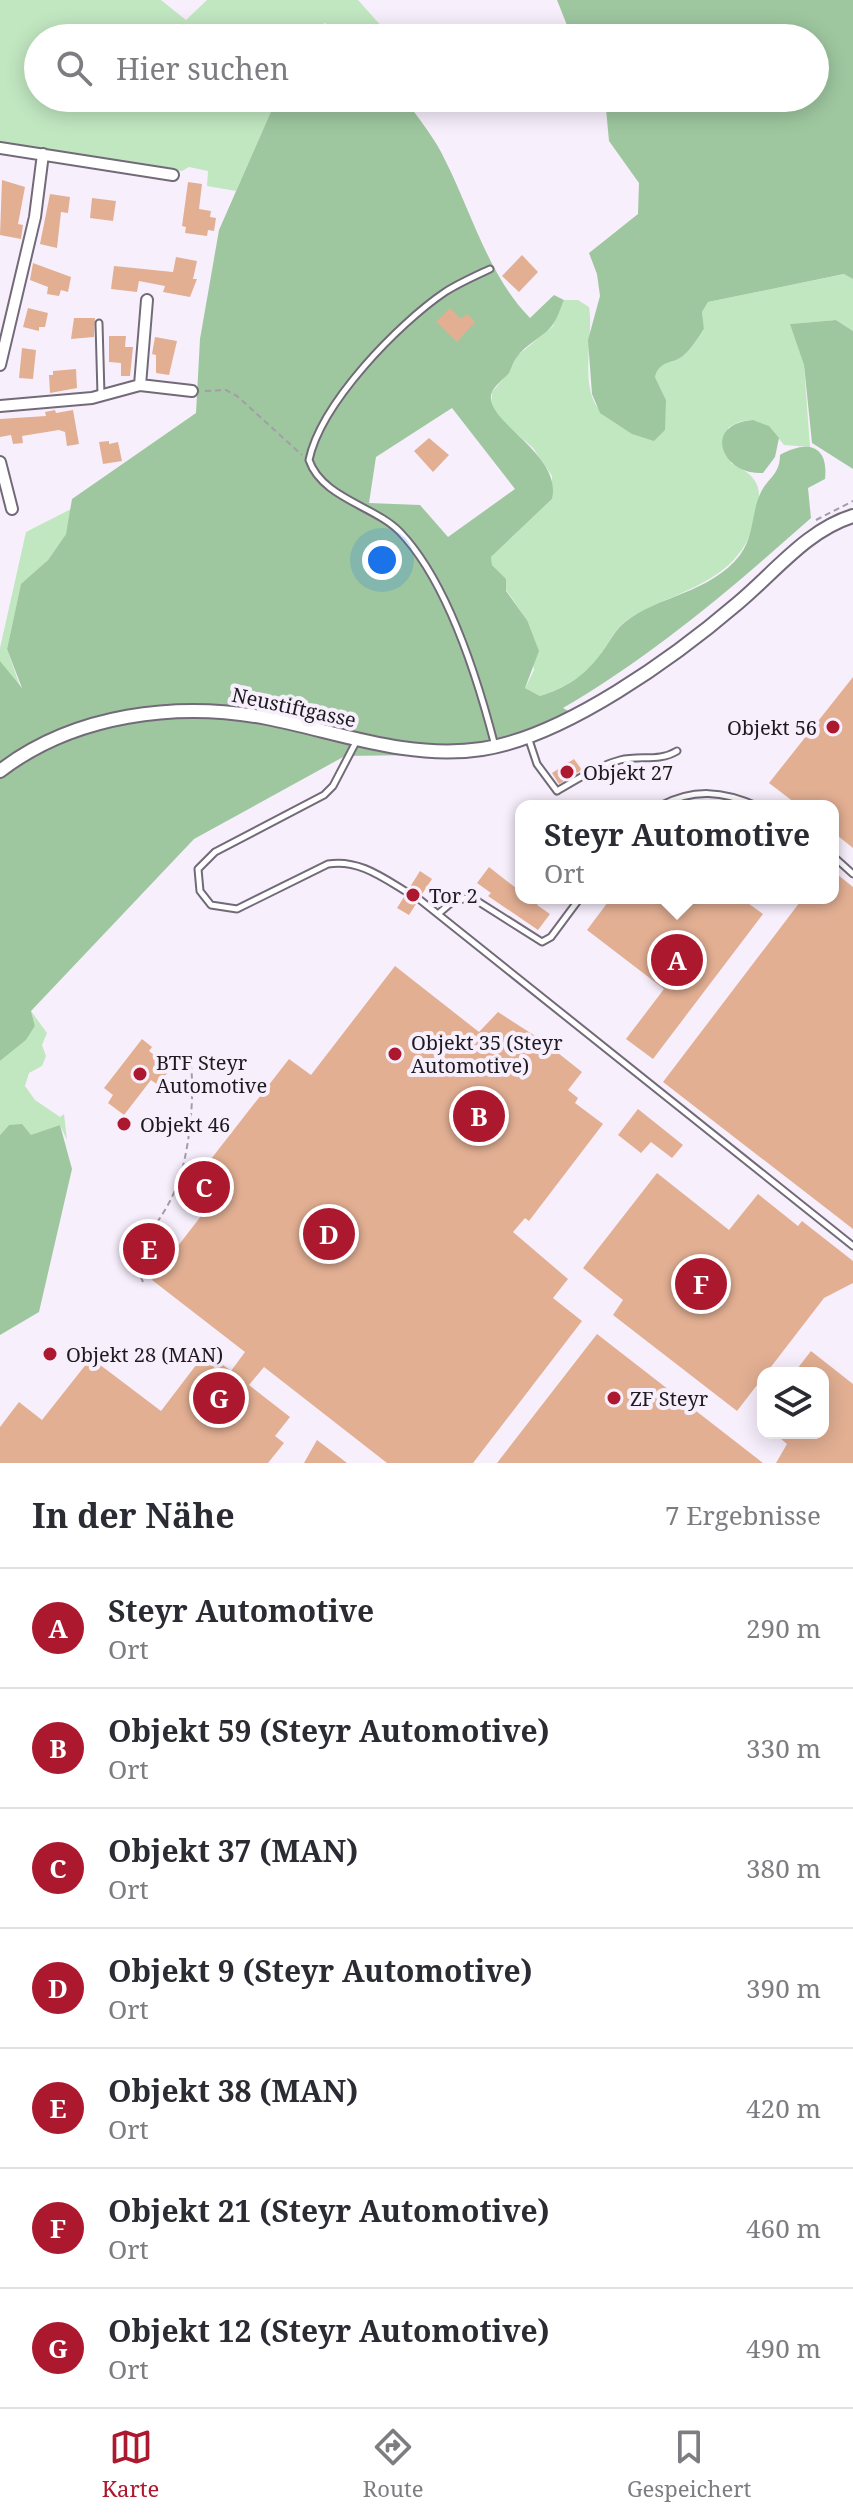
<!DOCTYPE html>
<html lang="de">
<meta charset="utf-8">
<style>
body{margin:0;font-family:"Noto Serif",serif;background:#f2f2f3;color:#2b2b33}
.controls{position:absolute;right:24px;bottom:24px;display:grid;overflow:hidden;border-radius:16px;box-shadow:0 4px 20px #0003}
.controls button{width:72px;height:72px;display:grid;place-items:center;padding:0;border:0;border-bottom:2px solid #e1e1e2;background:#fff;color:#2b2b33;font:40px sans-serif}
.you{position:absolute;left:382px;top:560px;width:28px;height:28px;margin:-20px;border:6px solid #fff;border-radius:50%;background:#1a73e8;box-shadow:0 0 0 12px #1a73e833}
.badge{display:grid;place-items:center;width:52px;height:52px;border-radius:50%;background:#ac182e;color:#fff;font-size:26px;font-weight:700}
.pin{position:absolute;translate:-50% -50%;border:4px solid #fff;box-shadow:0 2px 8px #0006}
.popup{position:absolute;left:515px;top:800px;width:324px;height:104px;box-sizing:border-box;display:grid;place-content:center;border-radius:16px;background:#fff;filter:drop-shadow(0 2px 6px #0005);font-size:26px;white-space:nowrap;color:#7c7c81}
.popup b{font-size:30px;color:#2b2b33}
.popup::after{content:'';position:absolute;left:50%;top:100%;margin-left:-16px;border:16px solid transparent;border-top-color:#fff}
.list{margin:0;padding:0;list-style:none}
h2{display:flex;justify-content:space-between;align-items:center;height:104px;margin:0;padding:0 32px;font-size:34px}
h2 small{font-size:26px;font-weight:400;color:#7c7c81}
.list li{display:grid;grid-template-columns:52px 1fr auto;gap:24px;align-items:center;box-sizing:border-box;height:120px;padding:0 32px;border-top:2px solid #e1e1e2}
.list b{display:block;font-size:30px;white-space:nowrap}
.list p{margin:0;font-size:26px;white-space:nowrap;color:#7c7c81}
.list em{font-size:26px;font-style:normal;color:#7c7c81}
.icon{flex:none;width:44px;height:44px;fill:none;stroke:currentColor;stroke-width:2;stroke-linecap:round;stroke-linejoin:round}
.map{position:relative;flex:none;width:853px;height:1463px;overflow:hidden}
.search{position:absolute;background:#fff;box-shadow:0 4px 20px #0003;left:24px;right:24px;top:24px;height:88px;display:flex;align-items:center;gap:20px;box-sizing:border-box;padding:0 28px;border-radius:44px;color:#7c7c81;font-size:30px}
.sheet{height:944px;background:#fff}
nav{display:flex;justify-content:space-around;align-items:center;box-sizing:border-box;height:112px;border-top:2px solid #e1e1e2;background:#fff;font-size:22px;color:#7c7c81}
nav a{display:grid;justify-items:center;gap:4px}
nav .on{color:#ac182e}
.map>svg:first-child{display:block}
</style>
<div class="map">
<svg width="853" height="1463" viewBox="0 0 853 1463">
<rect width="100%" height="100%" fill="#f8effd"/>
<path fill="#c1e7c1" d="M0,0H161L186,20L207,0H358L392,38H347L325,23L301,34L290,33L288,38H38V98H277L236,191L207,186L208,171L189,167L182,171L0,143Z
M845,274L853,279V331L836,320L791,324L804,365L810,447L784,445C769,425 752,411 728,428L731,463C753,474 763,483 758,509C744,583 684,586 630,618C615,627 610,642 599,656C584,677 564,688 540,696L525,688L534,670L527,620L506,590L505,579L492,565L491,557L552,499V476L533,448L496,415L491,405L492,392L510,371L517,356L553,326L564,300H578L589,307C595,340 574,398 610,419L666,400L655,377C660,359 673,365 684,355C692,348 698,338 704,330L702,312L708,302Z
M73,508L66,534L48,560L21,585L7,649L21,689L0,661V648L26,532Z
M31,1011L47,1033L42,1045L46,1056L42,1066L29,1073L25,1086L35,1100L60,1117L64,1114L67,1140L60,1125L31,1136L9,1125L0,1135V1061L26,1040L35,1026Z"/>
<path fill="#9ec79f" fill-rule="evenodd" d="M853,0V279L844,274L708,302L702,312L704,329C698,338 692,348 684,355C673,365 660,359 655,377L666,400L665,430L654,441L632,434L600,413L592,394L588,340L600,296L597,274L589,253L638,214L639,183L609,141L605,98H815V38H572L557,0Z
M277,98H404C418,118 435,138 445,160C471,211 489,277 530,318L554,295L564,300C560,309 557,321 550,328C541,338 525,345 517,357C513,362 512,368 509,373C504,379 495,385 492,392C480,420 563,452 552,499L491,557L492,565L506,579V591L527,620L539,651L525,688L540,696C565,688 583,677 599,656C609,644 613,632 625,622C657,596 711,593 740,555C755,535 751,512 761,492C769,477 780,474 780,455C806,440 829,444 825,479L808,488L811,518C732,588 654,655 563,708L579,717L493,754L345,756L194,839L31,1011L35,1026L26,1040L0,1061V661L22,688L7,649L21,584L48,560L66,534L72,499L196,413L200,339L219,230ZM452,408L515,489L448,537L420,505L369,503L376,457Z
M836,320L853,331V469L812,443L804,365L790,324Z
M753,420L769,426L779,438L775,457L763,473C722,476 701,424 753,420Z
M22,1124L31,1135L60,1125L72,1169L39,1312L0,1335V1135L9,1125Z"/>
<path fill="#e2af93" d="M2,180L25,187L18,224L23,225L21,239L0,235Z
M188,182L202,184L199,209L211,211L210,217L216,218L214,231L208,230L207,236L185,233L186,227L182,226Z
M50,194L70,197L68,213L61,212L57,248L40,244Z
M92,198L116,201L113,221L90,218Z
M522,255L538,272L519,292L502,276Z
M176,257L197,261L193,279H197L190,297L163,292L165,286L139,281L137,292L111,289L114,266L173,272Z
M33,263L71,277L68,292L61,290L59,296L47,294L48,287L30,280Z
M28,308L48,313L45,327H39V331L23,327Z
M450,308L461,319L467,314L475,322L457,342L436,322Z
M74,318H95L94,337L71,339Z
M109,336H126L125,347H133L130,376H121V363L109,362Z
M155,337L177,341L169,375L156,373V355L152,354Z
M22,348L36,350L33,379L19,378Z
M76,369L77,388L50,393L49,375H53V371Z
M55,410L56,413L73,410L79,444L67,446L65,432L59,430L22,436L23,443L13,444L11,435L0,437V419L46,416L45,412Z
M429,438L449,455L433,472L414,451Z
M109,441V444L118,442L122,461L103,464L99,442Z
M853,677V848L833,832V806H799L769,783Z
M574,759L582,770L559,784L552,773Z
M489,867L521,892V898H542L537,905L550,914L538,930L488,896L491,893L477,883Z
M420,871L432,879L422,894L414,896L416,904L409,915L397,908L404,897L411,895L410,887Z
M833,871L853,887V1229L663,1082L803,898H833Z
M611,898H741L763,914L653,1059L626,1039L664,989L587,930Z
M395,966L479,1032L498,1012L543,1041L547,1036L557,1044L553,1049L582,1072L568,1090L578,1098L575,1103L603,1124L529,1221L525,1218L513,1232L568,1279L553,1298L582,1321L473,1463H387L264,1367L249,1385L290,1417L275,1436L284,1443L268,1463H0V1427L19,1402L42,1420L91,1358L161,1411L206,1352L231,1371L245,1352L152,1280L161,1268L140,1252L150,1239L171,1255L208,1207L190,1193L208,1171L204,1168L289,1059L311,1075Z
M142,1039L152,1047L149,1051L171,1068L158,1085L151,1080L124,1115L108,1103L113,1095L104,1088Z
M638,1109L683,1145L672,1158L651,1142L641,1153L618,1135Z
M657,1173L729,1230L758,1194L798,1226L802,1221L853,1261V1283L824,1298L737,1411L613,1315L623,1300L583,1268Z
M597,1334L763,1463H497Z
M811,1351L853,1384V1463H776L787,1444L774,1433H823V1373H794Z
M317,1440L347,1463H304Z"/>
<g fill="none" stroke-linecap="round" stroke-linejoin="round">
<g stroke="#736a79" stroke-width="9">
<path id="service" d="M490,269C475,276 459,283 445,292C398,324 321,403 309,460C322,498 375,506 400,532C448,582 478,680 495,746
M99,323L101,395
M528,737L537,764L557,791C578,779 597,766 620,760C640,755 659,762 677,751
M356,742L333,786L324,795L215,852L198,869L200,891L211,905L237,909L328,864C358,859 382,877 407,892
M660,806C694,788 723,791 757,806
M833,856L853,874
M419,899L853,1246
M438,914L452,902L471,897L542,942L551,937L580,898"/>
</g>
<g stroke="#736a79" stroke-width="14">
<path id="minor" d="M0,148L173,175
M0,365L35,217L43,154
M140,385L147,300
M0,406L92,398L140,385L192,391
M0,462L12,509"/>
</g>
<g stroke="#736a79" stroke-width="16">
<path id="tertiary" d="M0,771C74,714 177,701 267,718C338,732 408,760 482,749C564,737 675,657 738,603C774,573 807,530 853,516"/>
</g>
<path stroke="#a49da8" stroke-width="2" stroke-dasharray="6 4" stroke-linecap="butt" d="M205,391L226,390L237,396L302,455
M816,520L853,501
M143,1282L132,1256C148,1235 166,1213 176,1188C189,1158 196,1091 190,1060"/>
<use href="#service" stroke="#fff" stroke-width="5"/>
<use href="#minor" stroke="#fff" stroke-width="10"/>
<use href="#tertiary" stroke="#fff" stroke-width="12"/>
</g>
<g fill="#ac182e" stroke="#f8effd" stroke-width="3">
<circle cx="833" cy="727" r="8"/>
<circle cx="567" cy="772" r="8"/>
<circle cx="413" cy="895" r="8"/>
<circle cx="395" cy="1054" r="8"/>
<circle cx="140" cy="1074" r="8"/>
<circle cx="124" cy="1124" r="8"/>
<circle cx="50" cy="1354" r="8"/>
<circle cx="614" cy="1398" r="8"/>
</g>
<g text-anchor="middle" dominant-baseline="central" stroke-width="8" stroke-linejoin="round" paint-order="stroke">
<g font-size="20" fill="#1d1a20" stroke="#f8effd">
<text transform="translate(294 707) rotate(12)">Neustiftgasse</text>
</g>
<g font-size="20" fill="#1d1a20" stroke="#f8effd" text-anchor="start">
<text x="817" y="727" text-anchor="end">Objekt 56</text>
<text x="583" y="772">Objekt 27</text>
<text x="429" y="895">Tor 2</text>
<text x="411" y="1042">Objekt 35 (Steyr<tspan x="411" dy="23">Automotive)</tspan></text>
<text x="156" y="1062">BTF Steyr<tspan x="156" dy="23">Automotive</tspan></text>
<text x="140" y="1124">Objekt 46</text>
<text x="66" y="1354">Objekt 28 (MAN)</text>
<text x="630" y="1398">ZF Steyr</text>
</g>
</g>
</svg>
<div class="controls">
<button><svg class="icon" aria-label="layers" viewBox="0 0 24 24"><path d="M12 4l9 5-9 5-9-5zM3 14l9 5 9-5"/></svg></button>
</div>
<div class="you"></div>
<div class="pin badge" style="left:677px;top:960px">A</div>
<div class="popup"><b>Steyr Automotive</b>Ort</div>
<div class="pin badge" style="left:479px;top:1116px">B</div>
<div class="pin badge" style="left:204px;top:1187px">C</div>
<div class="pin badge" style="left:329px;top:1234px">D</div>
<div class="pin badge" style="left:149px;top:1249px">E</div>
<div class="pin badge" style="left:701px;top:1284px">F</div>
<div class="pin badge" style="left:219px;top:1398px">G</div>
<div class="search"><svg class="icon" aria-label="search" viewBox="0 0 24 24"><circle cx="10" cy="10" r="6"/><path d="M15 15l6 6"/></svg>Hier suchen</div>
</div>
<section class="sheet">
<h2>In der Nähe<small>7 Ergebnisse</small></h2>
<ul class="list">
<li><span class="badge">A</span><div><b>Steyr Automotive</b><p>Ort</p></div><em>290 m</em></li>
<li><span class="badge">B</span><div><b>Objekt 59 (Steyr Automotive)</b><p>Ort</p></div><em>330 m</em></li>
<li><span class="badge">C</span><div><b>Objekt 37 (MAN)</b><p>Ort</p></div><em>380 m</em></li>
<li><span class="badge">D</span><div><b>Objekt 9 (Steyr Automotive)</b><p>Ort</p></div><em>390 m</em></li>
<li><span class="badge">E</span><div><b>Objekt 38 (MAN)</b><p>Ort</p></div><em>420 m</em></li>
<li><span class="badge">F</span><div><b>Objekt 21 (Steyr Automotive)</b><p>Ort</p></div><em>460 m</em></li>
<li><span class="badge">G</span><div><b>Objekt 12 (Steyr Automotive)</b><p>Ort</p></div><em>490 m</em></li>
</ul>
</section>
<nav>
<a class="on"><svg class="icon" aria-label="map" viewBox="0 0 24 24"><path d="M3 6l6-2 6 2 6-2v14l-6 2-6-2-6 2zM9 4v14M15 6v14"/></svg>Karte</a>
<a><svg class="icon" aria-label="directions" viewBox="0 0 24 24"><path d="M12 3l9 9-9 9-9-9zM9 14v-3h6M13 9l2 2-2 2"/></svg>Route</a>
<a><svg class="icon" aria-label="saved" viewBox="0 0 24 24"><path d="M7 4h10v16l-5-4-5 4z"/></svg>Gespeichert</a>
</nav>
